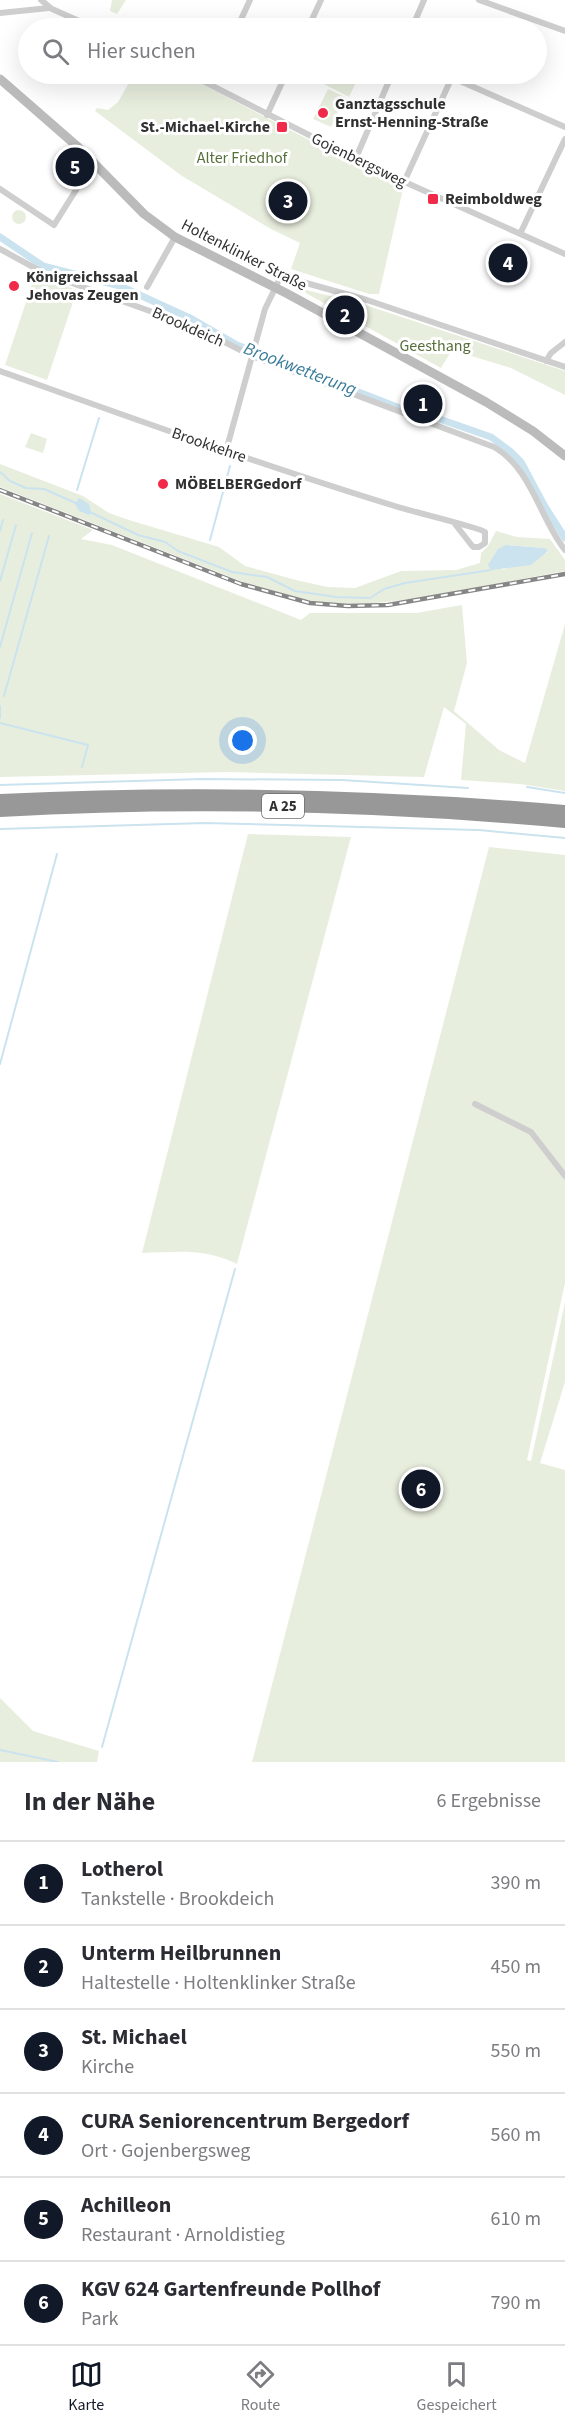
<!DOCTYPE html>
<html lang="de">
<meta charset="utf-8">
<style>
body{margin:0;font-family:"Source Sans 3",sans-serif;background:#f2f2f3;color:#2b2b33}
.you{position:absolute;left:243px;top:741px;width:21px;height:21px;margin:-15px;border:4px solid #fff;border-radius:50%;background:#1a73e8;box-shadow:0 0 0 9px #1a73e833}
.badge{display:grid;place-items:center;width:39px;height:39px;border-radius:50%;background:#111827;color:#fff;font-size:20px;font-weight:700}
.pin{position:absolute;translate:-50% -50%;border:3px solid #fff;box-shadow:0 2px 6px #0006}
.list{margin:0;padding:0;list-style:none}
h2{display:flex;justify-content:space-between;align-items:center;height:78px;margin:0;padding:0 24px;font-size:26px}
h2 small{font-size:20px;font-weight:400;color:#7c7c81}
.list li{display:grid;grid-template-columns:39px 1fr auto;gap:18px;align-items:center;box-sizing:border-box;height:84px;padding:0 24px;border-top:2px solid #e1e1e2}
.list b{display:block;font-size:22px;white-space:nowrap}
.list p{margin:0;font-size:20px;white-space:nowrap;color:#7c7c81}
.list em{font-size:20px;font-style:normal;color:#7c7c81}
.icon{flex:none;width:33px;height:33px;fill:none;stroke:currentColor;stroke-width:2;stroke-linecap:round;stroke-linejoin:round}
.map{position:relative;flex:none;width:565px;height:1762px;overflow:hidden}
.search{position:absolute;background:#fff;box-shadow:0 6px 24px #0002;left:18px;right:18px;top:18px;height:66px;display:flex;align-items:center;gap:15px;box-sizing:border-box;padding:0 21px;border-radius:33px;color:#7c7c81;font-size:22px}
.sheet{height:582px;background:#fff}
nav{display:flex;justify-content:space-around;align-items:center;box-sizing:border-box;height:84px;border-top:2px solid #e1e1e2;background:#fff;font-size:16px;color:#7c7c81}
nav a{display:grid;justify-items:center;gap:3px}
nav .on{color:#111827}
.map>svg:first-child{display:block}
</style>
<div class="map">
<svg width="565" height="1762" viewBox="0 0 565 1762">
<rect width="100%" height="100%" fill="#fff"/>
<path fill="#e8eede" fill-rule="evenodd" d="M112,0H126L117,14L110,11Z
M134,74H177L196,81L403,189L379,294H369L291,269L300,243L271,229L182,176L95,111L97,108L108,110L118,102ZM280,191L292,195L295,192L299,193L298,210L289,212L278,203L276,195Z
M311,74H360L349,97L310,77Z
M328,89L345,97L331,127L313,119Z
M12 217a7 7 0 1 1 14 0a7 7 0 1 1-14 0Z
M35,275L77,290L47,380L5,365Z
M295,287L365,305L565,371V395L511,368L452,350L441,368Z
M31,433L47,439L43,453L25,447Z
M0,464L83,496L109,513L129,520L219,547L245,566L300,581L328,587L355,588L401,571L456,570L480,563L481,553L488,546L496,531L517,537L550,539L565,560V571C499,583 431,599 365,604C333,606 300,600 269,592L0,487ZM506,545L545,548L548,552L502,570Z
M0,494L93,530L81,539L112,545L301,620L310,613H416L462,605L467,663L454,711L499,750L525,763L565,624V791L520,784L461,780L466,724L444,707L424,777L228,772L0,777Z
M248,834L351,837L237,1264C204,1248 178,1252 142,1253Z
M489,847L565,855V1283L527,1460L531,1461L565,1302V1382L540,1463L565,1470V1762H252Z
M0,1698L33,1731L99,1751L97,1762H0Z"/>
<path fill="#cae3ef" d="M79,498L89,504L91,513L89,515L79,511L75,504Z
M506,545L545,548L548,551L531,565L491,570L488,565L498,549Z"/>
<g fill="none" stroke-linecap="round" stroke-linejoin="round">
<path stroke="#cae3ef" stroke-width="2" d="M0,472L10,481L26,488L44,489L78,504
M77,490L99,418
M90,512L138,535L165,542L178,551L232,572L267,577L295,591L336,597L370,598L384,589L405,583L491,570
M0,531L3,520
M210,540L230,466
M0,581L16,525
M0,647L32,533
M4,696L49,536
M0,706V718
M0,723L88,745L82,767
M0,785L202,779L342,780L468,788
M527,787L565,793
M0,829L205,823L479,830L565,838
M0,1064L57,854
M102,1747L235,1269
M0,1750L58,1762"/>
<path stroke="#cae3ef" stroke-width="7" d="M0,237L43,266L120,286L192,319L237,345L410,412L428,415L491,437L510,451L521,462L544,505L565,538"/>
<path stroke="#cecece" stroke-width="6" d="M41,0L52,9L95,28
M479,0L565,31
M0,13L49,8
M237,28L250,0
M308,28L321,0
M412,28L424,0
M189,74L378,170L565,254
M444,74L565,127
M212,85L217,74
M267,115L286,74
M355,160L392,74
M404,182L452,77
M0,189L54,225L93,163
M520,234L565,139
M0,249L44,273L197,328L252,356L494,447C532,469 539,517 565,550
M147,287L175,237
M546,361L551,353L565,342
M0,371C132,418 264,466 398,507C410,511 481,528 485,532V543L479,547H473L455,524
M226,451L265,309L281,276L367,300L565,367
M475,1104L531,1132L565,1176"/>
<path stroke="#bbb" stroke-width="9" d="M0,79L78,147L144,214L175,237L286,293L486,402L533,431L565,456"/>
<path stroke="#989898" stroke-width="12" d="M0,800C189,791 377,795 565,811
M0,811C189,800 377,805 565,822"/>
<g stroke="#868686" stroke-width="4.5">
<path id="rail" d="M0,490L241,584L310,603L348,606L388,605L565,574"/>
</g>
<use href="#rail" stroke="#fff" stroke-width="2" stroke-dasharray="7" stroke-linecap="butt"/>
</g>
<g fill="#f02a48" stroke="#fff" stroke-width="2">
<circle cx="323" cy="113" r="6"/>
<rect x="276" y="121" width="12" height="12" rx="3"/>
<rect x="427" y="193" width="12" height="12" rx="3"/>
<circle cx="14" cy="286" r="6"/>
<circle cx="163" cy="484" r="6"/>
</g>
<g text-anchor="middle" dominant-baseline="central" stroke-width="6" stroke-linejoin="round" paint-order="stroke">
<rect fill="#fff" stroke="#6f6f6f" stroke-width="1.5" x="262" y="794" width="42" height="24" rx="4.5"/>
<g font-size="15" font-weight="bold" fill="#313131">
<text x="283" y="806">A 25</text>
</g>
<g font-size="16" font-weight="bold" fill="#313131" stroke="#fff" text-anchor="start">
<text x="335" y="104">Ganztagsschule<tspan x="335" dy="18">Ernst-Henning-Straße</tspan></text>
<text x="270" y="127" text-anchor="end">St.-Michael-Kirche</text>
<text x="445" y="199">Reimboldweg</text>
<text x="26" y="277">Königreichssaal<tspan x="26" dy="18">Jehovas Zeugen</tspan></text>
<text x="175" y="484">MÖBELBERGedorf</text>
</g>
<g font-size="16" fill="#57703a" stroke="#fff">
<text x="242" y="158">Alter Friedhof</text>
<text x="435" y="346">Geesthang</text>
</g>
<g font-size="16" fill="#313131" stroke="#fff">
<text transform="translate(359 160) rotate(26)">Gojenbergsweg</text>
<text transform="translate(244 255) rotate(27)">Holtenklinker Straße</text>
<text transform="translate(188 327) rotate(24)">Brookdeich</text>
<text transform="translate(209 445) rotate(19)">Brookkehre</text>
</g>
<g font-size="18" font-style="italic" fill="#387b99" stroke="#fff">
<text transform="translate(300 369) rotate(21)">Brookwetterung</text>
</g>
</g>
</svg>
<div class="you"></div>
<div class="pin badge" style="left:423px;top:404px">1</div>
<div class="pin badge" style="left:345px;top:315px">2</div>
<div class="pin badge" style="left:288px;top:201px">3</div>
<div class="pin badge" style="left:508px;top:263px">4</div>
<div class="pin badge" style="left:75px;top:167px">5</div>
<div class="pin badge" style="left:421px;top:1489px">6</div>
<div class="search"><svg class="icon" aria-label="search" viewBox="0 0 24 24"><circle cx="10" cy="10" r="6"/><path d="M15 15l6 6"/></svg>Hier suchen</div>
</div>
<section class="sheet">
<h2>In der Nähe<small>6 Ergebnisse</small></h2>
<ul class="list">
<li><span class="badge">1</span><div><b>Lotherol</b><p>Tankstelle · Brookdeich</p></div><em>390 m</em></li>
<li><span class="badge">2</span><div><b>Unterm Heilbrunnen</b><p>Haltestelle · Holtenklinker Straße</p></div><em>450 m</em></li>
<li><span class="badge">3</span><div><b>St. Michael</b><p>Kirche</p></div><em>550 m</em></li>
<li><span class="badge">4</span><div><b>CURA Seniorencentrum Bergedorf</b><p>Ort · Gojenbergsweg</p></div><em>560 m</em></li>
<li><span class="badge">5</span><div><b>Achilleon</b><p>Restaurant · Arnoldistieg</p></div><em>610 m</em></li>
<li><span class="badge">6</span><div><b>KGV 624 Gartenfreunde Pollhof</b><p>Park</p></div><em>790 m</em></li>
</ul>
</section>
<nav>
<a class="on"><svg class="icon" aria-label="map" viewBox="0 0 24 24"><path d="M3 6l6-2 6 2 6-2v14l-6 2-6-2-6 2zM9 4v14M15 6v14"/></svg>Karte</a>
<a><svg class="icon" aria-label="directions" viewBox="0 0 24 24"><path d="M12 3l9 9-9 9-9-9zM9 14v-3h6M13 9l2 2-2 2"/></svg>Route</a>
<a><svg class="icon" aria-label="saved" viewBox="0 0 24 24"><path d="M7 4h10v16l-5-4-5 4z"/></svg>Gespeichert</a>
</nav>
